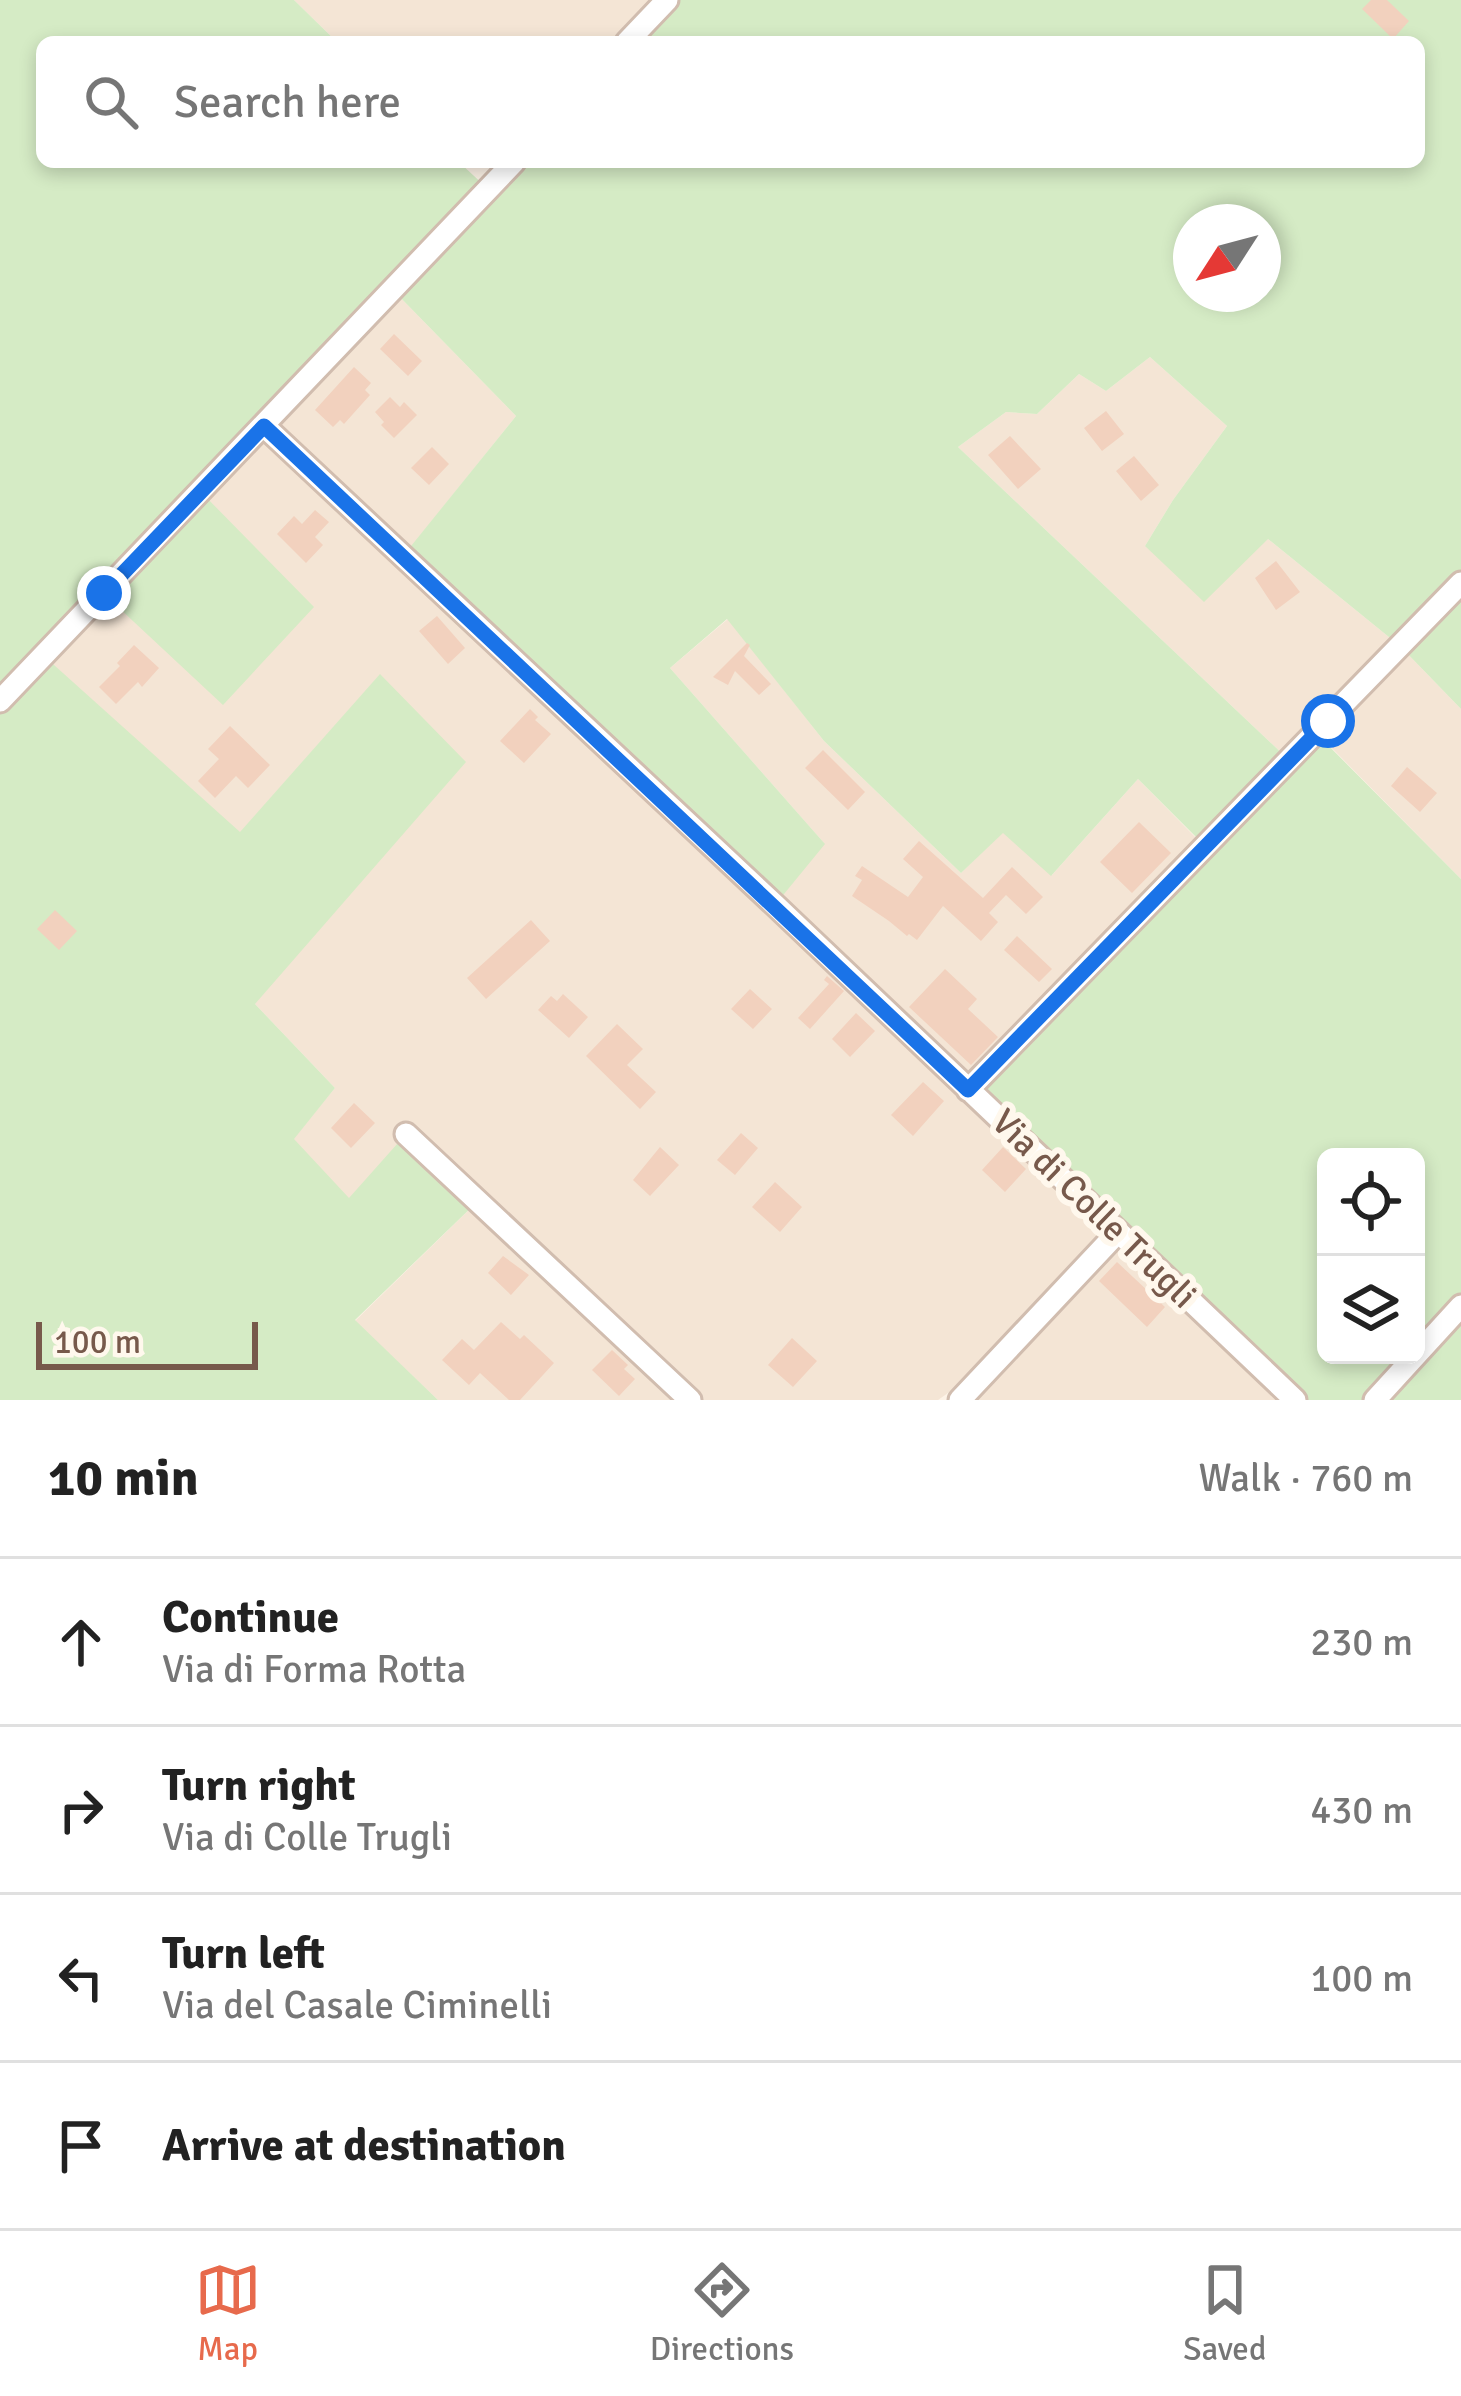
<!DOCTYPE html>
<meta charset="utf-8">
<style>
body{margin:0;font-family:Signika,sans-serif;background:#f2f2f2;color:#222}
.controls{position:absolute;right:36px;bottom:36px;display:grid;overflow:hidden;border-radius:18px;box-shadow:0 6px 18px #0003}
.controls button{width:108px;height:108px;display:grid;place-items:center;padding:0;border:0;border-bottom:3px solid #e0e0e0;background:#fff;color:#222;font:60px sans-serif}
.compass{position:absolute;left:1173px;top:204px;width:108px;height:108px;border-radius:50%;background:#fff;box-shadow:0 6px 18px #0003;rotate:234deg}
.scale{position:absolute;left:36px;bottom:30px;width:222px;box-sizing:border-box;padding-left:12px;border:6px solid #77594b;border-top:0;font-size:33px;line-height:42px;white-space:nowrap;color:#77594b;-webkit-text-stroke:9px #fff8ed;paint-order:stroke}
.stop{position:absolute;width:36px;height:36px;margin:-27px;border:9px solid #1a73e8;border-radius:50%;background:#fff}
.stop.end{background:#1a73e8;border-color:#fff;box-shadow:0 3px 12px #0008}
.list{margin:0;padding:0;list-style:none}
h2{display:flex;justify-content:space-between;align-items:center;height:156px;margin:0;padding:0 48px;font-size:51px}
h2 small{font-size:39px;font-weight:400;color:#767676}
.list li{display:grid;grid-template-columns:78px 1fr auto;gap:36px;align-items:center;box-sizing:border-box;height:168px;padding:0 48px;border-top:3px solid #e0e0e0}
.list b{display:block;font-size:45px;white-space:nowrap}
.list p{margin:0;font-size:39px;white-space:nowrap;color:#767676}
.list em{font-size:39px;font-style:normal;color:#767676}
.icon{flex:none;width:66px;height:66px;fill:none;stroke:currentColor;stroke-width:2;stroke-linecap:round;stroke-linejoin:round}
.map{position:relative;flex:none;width:1461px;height:1400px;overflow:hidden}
.search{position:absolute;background:#fff;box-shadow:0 6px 18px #0003;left:36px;right:36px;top:36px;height:132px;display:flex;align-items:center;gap:30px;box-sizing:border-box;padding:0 42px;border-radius:18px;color:#767676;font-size:45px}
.sheet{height:828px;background:#fff}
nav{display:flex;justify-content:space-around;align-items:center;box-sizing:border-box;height:168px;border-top:3px solid #e0e0e0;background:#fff;font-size:33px;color:#767676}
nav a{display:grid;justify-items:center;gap:6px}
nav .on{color:#e76a4c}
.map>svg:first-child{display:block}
</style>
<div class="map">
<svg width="1461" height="1400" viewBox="0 0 1461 1400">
<rect width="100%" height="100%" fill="#fdf3e7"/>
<path fill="#f4e5d5" d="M294,0H667L627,42H337Z
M393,290L516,416L403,557L824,843L670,668L728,619L824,741L961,873L1003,832L1052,875L1138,779L1205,847L1295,1400H960L995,1360L938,1400H438L355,1321L477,1202L349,1199L293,1139L335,1088L255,1004L380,675L240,833L43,656L104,593L223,704L201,493Z
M1150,357L1227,426L1173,500L1145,546L1268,539L1400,646L1461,709V879L1317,733L1289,760L958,447L1006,412L1037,414L1079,374L1106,391Z"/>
<path fill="#d5ebc5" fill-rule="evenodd" d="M0,0H294L337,42H42V162H459L488,189L514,162H1419V42H627L666,0H1461V709L1400,646L1268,539L1204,602L1145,546L1173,500L1227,426L1150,357L1106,391L1079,374L1037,414L1006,412L958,447L1289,760L1316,733L1461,879V1306L1453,1315L1461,1323V1400H1295L968,1090L1205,846L1138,779L1051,876L1003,833L961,873L824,741L727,619L670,668L825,844L775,905L403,556L516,416L393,290L201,492L314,607L223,705L104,594L44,656L240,832L380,674L466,762L255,1004L335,1088L294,1139L349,1198L406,1134L478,1201L355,1320L438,1400H0ZM1191,222H1263V294H1191ZM1326,1157H1416V1355H1326Z"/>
<path fill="#f2d1be" d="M1371,0H1387L1409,21L1393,39L1362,9Z
M394,334L422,361L408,376L380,349Z
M354,367L371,383L365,390L370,395L344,424L340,420L333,427L315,410Z
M390,397L400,407L404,402L417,415L394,438L381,425L384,422L375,412Z
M1106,411L1124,434L1102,451L1084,428Z
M1010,436L1041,469L1018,489L988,455Z
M432,447L449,464L429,485L411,468Z
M1134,456L1159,485L1141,501L1116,471Z
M315,510L329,522L315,537L323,545L306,563L277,534L294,516L302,524Z
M1276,561L1300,592L1276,610L1255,578Z
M437,616L465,648L448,664L419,631Z
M747,643L750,645L744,656L771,684L759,695L735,671L728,685L713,677Z
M134,645L159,668L142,687L138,682L116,704L99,687L120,666L117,663Z
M530,709L538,717L535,720L551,734L524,763L500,741Z
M230,726L270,765L248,788L236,776L215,798L198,781L219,759L208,749Z
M823,750L865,792L848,810L805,768Z
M1407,767L1437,793L1420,812L1391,786Z
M1139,822L1171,853L1132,893L1100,862Z
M919,841L983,898L1012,867L1043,897L1026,914L1006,895L989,913L998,922L981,941L943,906L917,940L909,934L907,936L889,921L852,896L862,880L855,876L862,866L908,897L923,877L903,859Z
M55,910L77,931L59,950L37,929Z
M531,920L550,941L486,999L467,978Z
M1017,936L1052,969L1039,982L1004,950Z
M945,969L977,999L968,1009L998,1037L971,1065L909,1007Z
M827,976L844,991L810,1029L798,1018L829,984L824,980Z
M750,989L772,1009L753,1029L731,1009Z
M563,994L588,1017L569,1038L538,1010L551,996L557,1001Z
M856,1013L875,1031L850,1057L832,1039Z
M617,1024L643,1049L627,1065L656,1092L640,1109L586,1056Z
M923,1082L944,1101L913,1136L891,1115Z
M354,1103L375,1123L351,1148L331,1128Z
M741,1133L758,1148L735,1175L717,1160Z
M660,1147L679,1165L650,1196L633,1180Z
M1003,1147L1026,1169L1005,1192L982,1170Z
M775,1182L802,1207L780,1232L752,1207Z
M503,1256L529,1275L511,1295L488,1273Z
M1117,1262L1165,1307L1147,1327L1099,1281Z
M501,1322L520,1339L524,1335L554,1363L520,1400H509L480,1373L469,1385L442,1360L462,1339L474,1350Z
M792,1338L817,1361L793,1387L768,1365Z
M612,1350L628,1365L624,1369L635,1379L619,1396L592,1370Z"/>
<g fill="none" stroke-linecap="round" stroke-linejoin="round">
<g stroke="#d1bdaf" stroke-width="27">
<path id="minor" d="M627,42L667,0
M264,426L775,905L1295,1400
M0,701L514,162
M968,1090L1461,583
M406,1134L690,1400
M960,1400L1118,1232
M1375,1400L1461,1306"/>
</g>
<use href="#minor" stroke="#fff" stroke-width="21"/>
</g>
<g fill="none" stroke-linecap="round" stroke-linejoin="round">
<path stroke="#1a73e8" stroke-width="15" d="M104,593L264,426L968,1090L1328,721"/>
</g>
<g text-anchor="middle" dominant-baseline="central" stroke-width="12" stroke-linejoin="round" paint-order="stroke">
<g font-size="36" fill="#77594b" stroke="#fff8ed">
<text transform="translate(1094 1209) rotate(44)">Via di Colle Trugli</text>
</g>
</g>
</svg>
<div class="controls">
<button><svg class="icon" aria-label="locate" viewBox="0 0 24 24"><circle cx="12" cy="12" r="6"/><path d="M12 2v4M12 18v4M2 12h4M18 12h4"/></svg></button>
<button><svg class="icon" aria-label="layers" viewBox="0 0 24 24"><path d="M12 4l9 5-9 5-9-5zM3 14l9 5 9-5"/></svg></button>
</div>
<svg class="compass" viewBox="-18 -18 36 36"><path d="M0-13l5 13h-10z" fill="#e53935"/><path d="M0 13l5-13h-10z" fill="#767676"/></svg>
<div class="scale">100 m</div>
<div class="stop" style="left:1328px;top:721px"></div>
<div class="stop end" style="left:104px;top:593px"></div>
<div class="search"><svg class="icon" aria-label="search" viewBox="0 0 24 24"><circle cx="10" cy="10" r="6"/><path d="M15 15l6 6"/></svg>Search here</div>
</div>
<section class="sheet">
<h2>10 min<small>Walk · 760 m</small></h2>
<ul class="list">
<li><svg class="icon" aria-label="ahead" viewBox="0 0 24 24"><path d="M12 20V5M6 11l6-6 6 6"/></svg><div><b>Continue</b><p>Via di Forma Rotta</p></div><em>230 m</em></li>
<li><svg class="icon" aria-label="right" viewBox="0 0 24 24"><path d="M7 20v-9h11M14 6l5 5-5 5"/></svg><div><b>Turn right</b><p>Via di Colle Trugli</p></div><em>430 m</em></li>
<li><svg class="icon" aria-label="left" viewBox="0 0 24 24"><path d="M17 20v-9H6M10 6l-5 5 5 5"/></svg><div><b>Turn left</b><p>Via del Casale Ciminelli</p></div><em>100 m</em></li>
<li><svg class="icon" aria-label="arrive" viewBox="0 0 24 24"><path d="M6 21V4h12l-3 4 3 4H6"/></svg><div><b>Arrive at destination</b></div></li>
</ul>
</section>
<nav>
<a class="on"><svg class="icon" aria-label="map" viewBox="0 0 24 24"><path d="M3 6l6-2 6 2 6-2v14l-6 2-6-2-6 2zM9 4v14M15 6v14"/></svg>Map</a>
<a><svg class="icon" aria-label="directions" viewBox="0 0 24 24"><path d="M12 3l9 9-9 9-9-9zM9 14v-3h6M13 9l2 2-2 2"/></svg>Directions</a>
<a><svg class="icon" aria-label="saved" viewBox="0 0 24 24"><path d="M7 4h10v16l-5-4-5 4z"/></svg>Saved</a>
</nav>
